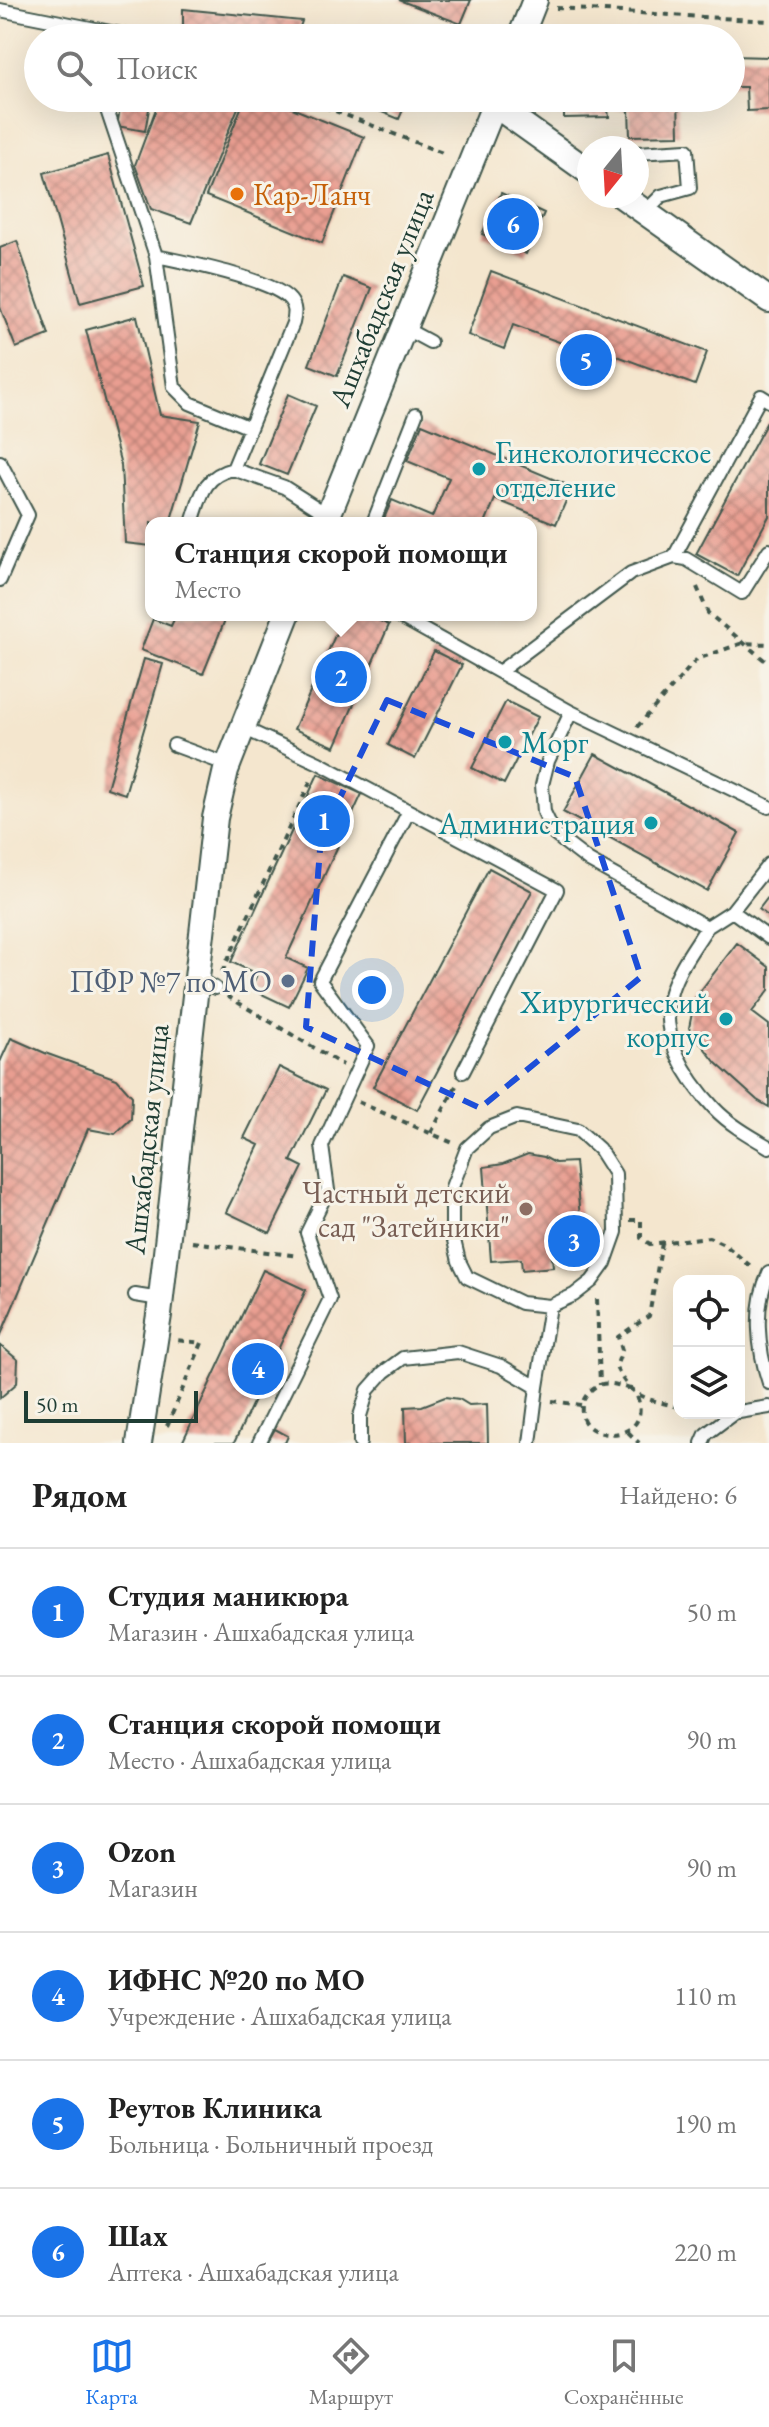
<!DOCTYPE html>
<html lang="ru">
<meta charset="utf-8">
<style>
body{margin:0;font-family:"EB Garamond",serif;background:#f6f6f6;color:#222}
.controls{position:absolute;right:24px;bottom:24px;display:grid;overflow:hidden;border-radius:16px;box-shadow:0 8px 32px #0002}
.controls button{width:72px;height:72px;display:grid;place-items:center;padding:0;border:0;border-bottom:2px solid #e0e0e0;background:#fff;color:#222;font:40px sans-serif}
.compass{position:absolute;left:577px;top:136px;width:72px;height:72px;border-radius:50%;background:#fff;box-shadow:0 8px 32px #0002;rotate:198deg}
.scale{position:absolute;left:24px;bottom:20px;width:174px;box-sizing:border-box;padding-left:8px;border:4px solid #1f3d34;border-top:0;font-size:22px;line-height:28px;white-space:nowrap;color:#1f3d34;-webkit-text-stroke:6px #f7f3e8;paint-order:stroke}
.you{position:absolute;left:372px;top:990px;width:28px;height:28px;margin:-20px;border:6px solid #fff;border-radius:50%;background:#1a73e8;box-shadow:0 0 0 12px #1a73e833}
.badge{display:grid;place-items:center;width:52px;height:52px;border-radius:50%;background:#1a73e8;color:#fff;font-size:26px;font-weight:700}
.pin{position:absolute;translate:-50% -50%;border:4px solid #fff;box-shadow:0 2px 8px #0006}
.popup{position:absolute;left:145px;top:517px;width:392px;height:104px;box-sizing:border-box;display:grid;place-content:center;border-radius:16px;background:#fff;filter:drop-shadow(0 2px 6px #0005);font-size:26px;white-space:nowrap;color:#767676}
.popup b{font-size:30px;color:#222}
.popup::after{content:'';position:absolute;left:50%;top:100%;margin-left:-16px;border:16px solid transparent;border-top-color:#fff}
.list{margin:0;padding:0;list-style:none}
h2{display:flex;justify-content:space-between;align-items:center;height:104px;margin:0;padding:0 32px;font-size:34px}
h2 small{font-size:26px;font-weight:400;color:#767676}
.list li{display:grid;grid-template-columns:52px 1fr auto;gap:24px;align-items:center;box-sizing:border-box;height:128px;padding:0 32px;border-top:2px solid #e0e0e0}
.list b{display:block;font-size:30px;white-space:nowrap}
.list p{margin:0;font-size:26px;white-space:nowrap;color:#767676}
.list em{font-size:26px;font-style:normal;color:#767676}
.icon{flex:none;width:44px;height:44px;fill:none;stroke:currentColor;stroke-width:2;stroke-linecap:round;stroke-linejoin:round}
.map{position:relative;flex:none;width:769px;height:1443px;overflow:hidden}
.search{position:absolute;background:#fff;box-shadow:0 8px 32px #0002;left:24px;right:24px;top:24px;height:88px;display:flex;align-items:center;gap:20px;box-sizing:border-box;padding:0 28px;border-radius:44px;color:#767676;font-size:30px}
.sheet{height:872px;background:#fff}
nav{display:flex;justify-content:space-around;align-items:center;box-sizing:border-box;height:112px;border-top:2px solid #e0e0e0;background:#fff;font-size:22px;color:#767676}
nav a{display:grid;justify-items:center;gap:4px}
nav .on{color:#1a73e8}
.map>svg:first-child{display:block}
</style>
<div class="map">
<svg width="769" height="1443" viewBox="0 0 769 1443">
<defs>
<pattern id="building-cross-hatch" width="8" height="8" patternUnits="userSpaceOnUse" patternTransform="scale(2)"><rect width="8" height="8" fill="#e99e91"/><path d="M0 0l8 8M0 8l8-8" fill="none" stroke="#bc8277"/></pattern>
</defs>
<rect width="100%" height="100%" fill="#f7f3e8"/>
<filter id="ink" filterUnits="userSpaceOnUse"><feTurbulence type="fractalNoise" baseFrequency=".0125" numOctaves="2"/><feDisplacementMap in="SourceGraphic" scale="16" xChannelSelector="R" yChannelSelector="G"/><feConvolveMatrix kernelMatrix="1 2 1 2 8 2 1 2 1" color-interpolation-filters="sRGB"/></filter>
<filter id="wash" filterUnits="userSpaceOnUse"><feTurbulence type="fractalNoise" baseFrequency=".006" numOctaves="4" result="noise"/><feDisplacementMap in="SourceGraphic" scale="32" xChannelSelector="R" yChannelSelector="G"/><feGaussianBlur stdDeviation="1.8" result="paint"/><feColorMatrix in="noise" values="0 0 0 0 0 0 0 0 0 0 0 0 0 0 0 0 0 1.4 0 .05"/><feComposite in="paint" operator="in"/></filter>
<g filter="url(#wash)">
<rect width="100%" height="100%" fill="#f4e6ce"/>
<g id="blocks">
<path fill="url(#building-cross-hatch)" d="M399,0H471L461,24Z
M183,9L302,21L296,38H183Z
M731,56L769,57V110L747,111L746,87H731Z
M122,98H151L145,131L117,126Z
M160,98H242L191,223L151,209L135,165Z
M245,98H267L364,137L322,243L206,196Z
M347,98H408L399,119Z
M541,98H556V110L537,107Z
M564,98H678L679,135L630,136L629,110H608L609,117L564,118Z
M108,155L144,286L80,303L44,173Z
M501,193L544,213L526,254L482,234Z
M17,241L49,335L16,348L0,307V248Z
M491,271L707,352L695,385L588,345L586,352L513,325L504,349L468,335Z
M343,277L372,288L337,376L309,365Z
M137,316L160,415L200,421L170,523H151V546L125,543L121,465L86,330Z
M288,394L316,406L287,475L259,464Z
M769,418V516L737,576L696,554Z
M422,424L572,487L556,524L495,499L485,523H382L392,500L432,517L449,478L407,461Z
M176,615H227L203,674L141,650L153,619L171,626Z
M344,615H367L389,625L335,747L294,729Z
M434,651L462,665L415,759L388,745Z
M144,659L163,664L125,794L107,788Z
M506,701L538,717L504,784L472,768Z
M595,754L739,833L707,891L563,812Z
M318,774L362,794L286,958L308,968L289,1007L251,989L257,974L231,962Z
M489,868L532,891L417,1110L373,1087Z
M769,896V917L759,909Z
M737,943L769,967V990L752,1012L769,1025V1107L757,1100L716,1063L689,1028L695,998Z
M11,1038L45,1053L117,1079L132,1096L131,1119L115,1134L88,1129L0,1337V1062Z
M279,1067L326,1090L291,1161L303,1167L270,1233L226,1212L259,1145L244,1138Z
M528,1154L544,1157L555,1163L575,1162L583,1252L552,1256L553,1267L522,1270L521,1259L491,1261L484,1167L503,1164Z
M263,1270L306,1290L234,1443H182Z
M0,1345L18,1360L17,1383L0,1398Z
M445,1397L459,1399L469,1405L487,1404L488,1443H406L405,1407L422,1406Z
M275,1429L288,1436L285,1443H267Z"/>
</g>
</g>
<g filter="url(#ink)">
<use href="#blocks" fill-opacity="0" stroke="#3f564b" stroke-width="2"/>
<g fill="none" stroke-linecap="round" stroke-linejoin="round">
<g stroke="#3f564b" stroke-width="16">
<path id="service" d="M0,10L141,38
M103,98L156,256L174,387L190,403L250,428L233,469L284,487L328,515
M637,153L687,150L690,188L661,196L645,212
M156,256C184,262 273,279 290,300C296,307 295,314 293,323L250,428
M404,328L430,342
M0,462L28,515L0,580
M192,523C201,496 203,476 233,469
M373,523L416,414
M674,557L761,396L769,401
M397,615L571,712L769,807
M499,672L631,573L674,557L686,559L742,593L769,550
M571,712L548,761L542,785L544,812L555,835L589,861L707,927C694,948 678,968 671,992C658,1034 686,1078 714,1108C729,1124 750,1136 769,1147
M241,727L319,763L409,811L320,981L368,1046L322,1146L328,1190L307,1233L330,1299L259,1443
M174,745L228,765
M409,811L557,890L463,1072
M732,911L769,864
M707,927L732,911L769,938
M195,977L215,988
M517,1117L578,1130L599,1149L615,1174L616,1232L605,1263L592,1281L574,1295L550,1306L521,1303L467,1277L459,1261L452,1232V1187L467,1148L489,1128Z
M769,1273C753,1306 758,1350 769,1383
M135,1295L160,1299
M537,1387L550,1306
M739,1412L769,1407
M360,1443V1416L368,1390L384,1372L403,1358L458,1352L501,1366L537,1387L530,1443
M702,1443L706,1434L734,1413"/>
</g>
<g stroke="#3f564b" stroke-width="28">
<path id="minor" d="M520,38L535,0
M495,105L589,172
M622,196L769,300
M325,523L497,98
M139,1443L159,1315L215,818L226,770L287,615"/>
</g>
<path stroke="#3f564b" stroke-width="4" stroke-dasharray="6 6" stroke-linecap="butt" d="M556,8L769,21
M302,98L445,154
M697,587L708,613L769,664
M637,727L697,659L743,643L769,644
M222,972L313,776
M227,996L343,1065
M358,1102L453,1143
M431,1133L456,1086
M630,1220H641V1238L650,1244L709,1237L724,1244L754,1269
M192,1242L298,1256
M662,1243L649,1316L618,1337L622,1350L616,1367C631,1399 648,1399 679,1407
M597,1299L600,1385
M630,1389C615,1384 602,1379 590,1391C583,1399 581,1404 582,1414C584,1443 654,1443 637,1396
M552,1401L581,1405
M167,1426L202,1343L176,1340
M628,1432L639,1443"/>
<use href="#service" stroke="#fff" stroke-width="12"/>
<use href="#minor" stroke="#fff" stroke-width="24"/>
</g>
</g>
<path fill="none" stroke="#1d4ed8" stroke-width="6" stroke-dasharray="16 10" stroke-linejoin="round" d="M387,700L575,777L641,977L480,1108L306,1027L321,837Z"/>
<circle fill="#e8710a" stroke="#f7f3e8" stroke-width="3" cx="237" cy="194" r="8"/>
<g fill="#0f9aa8" stroke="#f7f3e8" stroke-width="3">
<circle cx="479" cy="469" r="8"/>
<circle cx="505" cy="742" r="8"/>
<circle cx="651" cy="823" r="8"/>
<circle cx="726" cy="1019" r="8"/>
</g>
<circle fill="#5c6f8a" stroke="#f7f3e8" stroke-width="3" cx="288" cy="981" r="8"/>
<circle fill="#8d6e63" stroke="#f7f3e8" stroke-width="3" cx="526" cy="1209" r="8"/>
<g text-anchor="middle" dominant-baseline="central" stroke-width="6" stroke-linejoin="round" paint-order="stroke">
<g font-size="30" fill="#c56008" stroke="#f7f3e8" text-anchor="start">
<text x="253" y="194">Кар-Ланч</text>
</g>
<g font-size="30" fill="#1f3d34" stroke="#f7f3e8">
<text transform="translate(381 298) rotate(-68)">Ашхабадская улица</text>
<text transform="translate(146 1139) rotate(-84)">Ашхабадская улица</text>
</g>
<g font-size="30" fill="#0d838f" stroke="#f7f3e8" text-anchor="start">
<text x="495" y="452">Гинекологическое<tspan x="495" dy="34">отделение</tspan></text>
<text x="521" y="742">Морг</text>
<text x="635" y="823" text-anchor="end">Администрация</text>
<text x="710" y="1002" text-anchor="end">Хирургический<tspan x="710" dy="34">корпус</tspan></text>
</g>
<g font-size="30" fill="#4e5e75" stroke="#f7f3e8" text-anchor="end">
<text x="272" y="981">ПФР №7 по МО</text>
</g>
<g font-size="30" fill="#785e54" stroke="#f7f3e8" text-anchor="end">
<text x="510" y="1192">Частный детский<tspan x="510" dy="34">сад "Затейники"</tspan></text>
</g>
</g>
</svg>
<div class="controls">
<button><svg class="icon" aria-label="locate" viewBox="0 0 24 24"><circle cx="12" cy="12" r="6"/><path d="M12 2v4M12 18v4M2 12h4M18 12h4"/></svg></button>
<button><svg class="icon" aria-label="layers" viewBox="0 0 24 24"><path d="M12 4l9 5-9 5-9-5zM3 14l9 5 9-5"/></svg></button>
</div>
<svg class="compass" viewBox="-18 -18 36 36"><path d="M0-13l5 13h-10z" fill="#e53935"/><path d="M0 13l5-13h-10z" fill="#767676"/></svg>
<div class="scale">50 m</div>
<div class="you"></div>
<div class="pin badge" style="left:324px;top:821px">1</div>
<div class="pin badge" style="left:341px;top:677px">2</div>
<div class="popup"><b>Станция скорой помощи</b>Место</div>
<div class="pin badge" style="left:574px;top:1241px">3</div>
<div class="pin badge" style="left:258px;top:1369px">4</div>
<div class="pin badge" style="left:586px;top:360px">5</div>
<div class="pin badge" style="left:513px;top:224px">6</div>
<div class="search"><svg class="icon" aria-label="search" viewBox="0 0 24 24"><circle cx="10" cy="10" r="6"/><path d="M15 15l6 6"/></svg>Поиск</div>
</div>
<section class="sheet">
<h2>Рядом<small>Найдено: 6</small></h2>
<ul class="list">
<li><span class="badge">1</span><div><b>Студия маникюра</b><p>Магазин · Ашхабадская улица</p></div><em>50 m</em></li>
<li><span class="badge">2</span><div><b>Станция скорой помощи</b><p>Место · Ашхабадская улица</p></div><em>90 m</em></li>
<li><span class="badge">3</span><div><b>Ozon</b><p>Магазин</p></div><em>90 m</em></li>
<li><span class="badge">4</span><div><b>ИФНС №20 по МО</b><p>Учреждение · Ашхабадская улица</p></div><em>110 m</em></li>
<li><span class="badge">5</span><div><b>Реутов Клиника</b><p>Больница · Больничный проезд</p></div><em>190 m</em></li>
<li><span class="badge">6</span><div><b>Шах</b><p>Аптека · Ашхабадская улица</p></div><em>220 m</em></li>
</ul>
</section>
<nav>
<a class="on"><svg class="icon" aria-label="map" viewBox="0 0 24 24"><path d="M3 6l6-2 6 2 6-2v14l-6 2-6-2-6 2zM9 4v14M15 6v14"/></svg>Карта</a>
<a><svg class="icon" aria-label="directions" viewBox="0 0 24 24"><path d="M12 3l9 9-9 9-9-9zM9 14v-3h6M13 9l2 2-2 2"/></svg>Маршрут</a>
<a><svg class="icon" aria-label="saved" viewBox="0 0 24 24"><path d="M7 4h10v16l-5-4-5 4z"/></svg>Сохранённые</a>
</nav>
